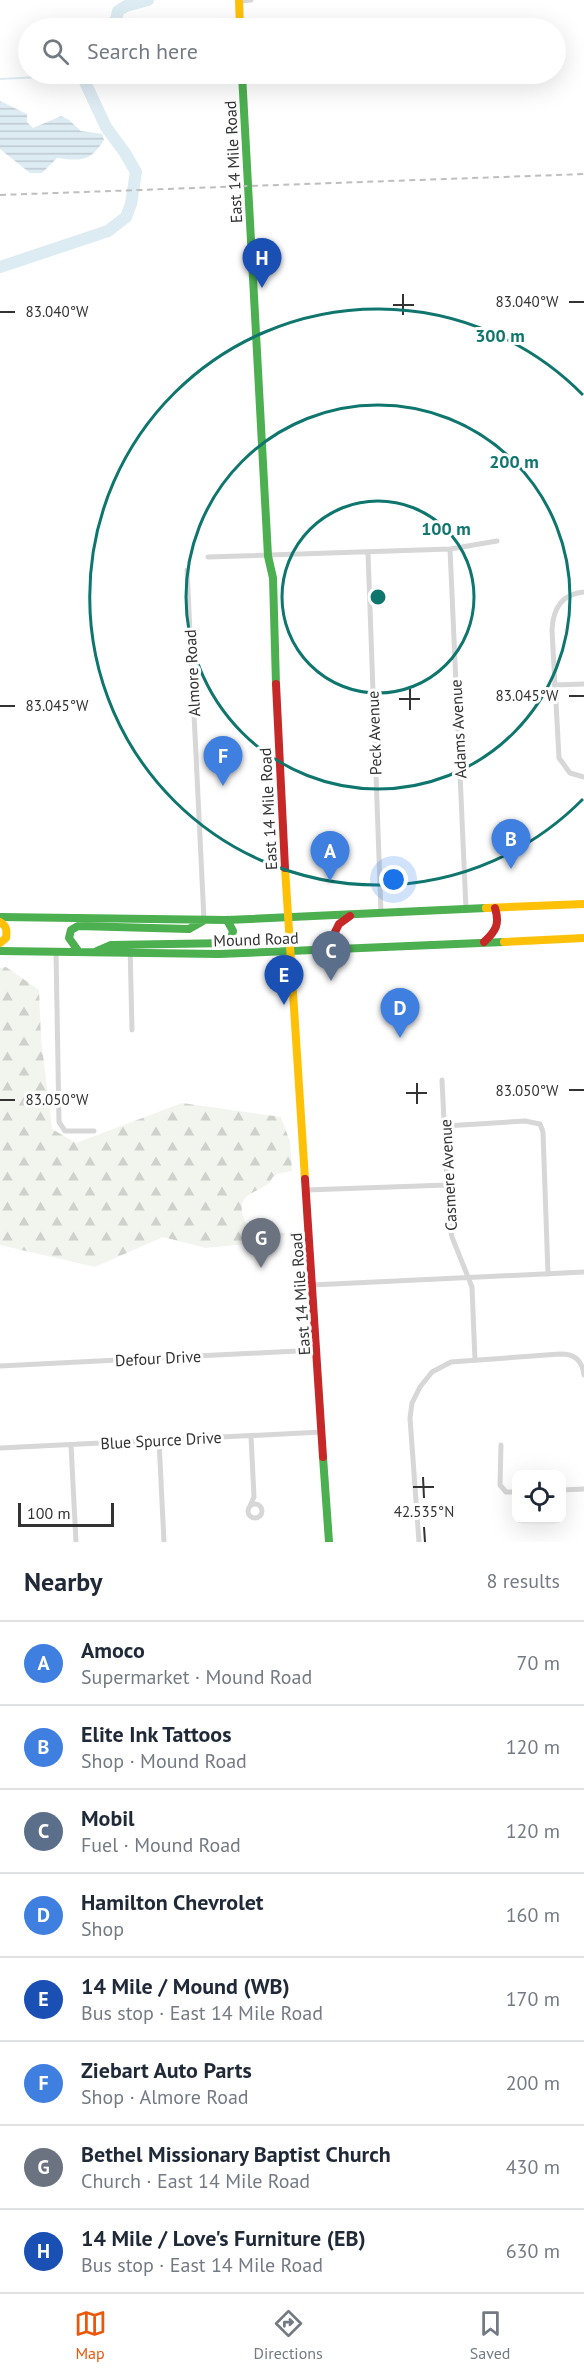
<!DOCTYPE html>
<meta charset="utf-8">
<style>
body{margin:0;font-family:"PT Sans",sans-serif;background:#f2f2f3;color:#1f2937}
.controls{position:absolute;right:18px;bottom:18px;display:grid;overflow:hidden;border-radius:12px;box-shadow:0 6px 24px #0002}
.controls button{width:54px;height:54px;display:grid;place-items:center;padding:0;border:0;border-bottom:2px solid #e0e1e3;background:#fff;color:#1f2937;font:30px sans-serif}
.scale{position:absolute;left:18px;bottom:15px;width:96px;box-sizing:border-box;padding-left:6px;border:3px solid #333;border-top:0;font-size:16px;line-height:21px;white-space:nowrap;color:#333;-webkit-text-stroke:4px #fff;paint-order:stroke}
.you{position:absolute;left:394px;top:880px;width:21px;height:21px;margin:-15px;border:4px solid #fff;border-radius:50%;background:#1a73e8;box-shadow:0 0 0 9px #1a73e833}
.badge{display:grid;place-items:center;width:39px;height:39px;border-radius:50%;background:#ea580c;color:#fff;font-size:20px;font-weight:700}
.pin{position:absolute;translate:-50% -50px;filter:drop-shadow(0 2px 3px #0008)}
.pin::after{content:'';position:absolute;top:32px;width:21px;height:18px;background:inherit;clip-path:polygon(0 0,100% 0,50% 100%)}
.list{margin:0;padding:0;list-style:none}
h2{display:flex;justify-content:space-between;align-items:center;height:78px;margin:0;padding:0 24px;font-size:26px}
h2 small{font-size:20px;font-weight:400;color:#747a83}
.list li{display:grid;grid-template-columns:39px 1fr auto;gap:18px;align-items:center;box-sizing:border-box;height:84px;padding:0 24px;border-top:2px solid #e0e1e3}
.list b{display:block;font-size:22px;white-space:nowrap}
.list p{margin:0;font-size:20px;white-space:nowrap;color:#747a83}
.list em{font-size:20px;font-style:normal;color:#747a83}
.icon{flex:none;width:33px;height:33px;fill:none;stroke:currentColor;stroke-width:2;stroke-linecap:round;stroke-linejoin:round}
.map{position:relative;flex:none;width:584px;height:1542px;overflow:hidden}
.search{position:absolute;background:#fff;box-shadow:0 6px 24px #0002;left:18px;right:18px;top:18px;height:66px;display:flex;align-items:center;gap:15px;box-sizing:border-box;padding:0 21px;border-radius:33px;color:#747a83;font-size:22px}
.sheet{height:750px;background:#fff}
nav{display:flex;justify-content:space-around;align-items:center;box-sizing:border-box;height:84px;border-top:2px solid #e0e1e3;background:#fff;font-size:16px;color:#747a83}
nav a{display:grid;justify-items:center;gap:3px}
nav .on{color:#ea580c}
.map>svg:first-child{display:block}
</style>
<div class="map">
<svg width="584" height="1542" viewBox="0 0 584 1542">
<defs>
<pattern id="forest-firs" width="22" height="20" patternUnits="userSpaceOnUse" patternTransform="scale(1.5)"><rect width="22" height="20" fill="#f1f5ed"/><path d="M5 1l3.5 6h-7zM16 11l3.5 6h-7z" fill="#cfd2cc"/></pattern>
<pattern id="water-rules" width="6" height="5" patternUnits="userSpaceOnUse" patternTransform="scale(1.5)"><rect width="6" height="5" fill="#ddebf3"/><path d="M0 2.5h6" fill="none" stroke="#becad1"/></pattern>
</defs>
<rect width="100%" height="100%" fill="#fff"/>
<path fill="url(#forest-firs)" d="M6,967L39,990L41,1038L52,1129L76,1143L182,1103L281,1117L290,1142L292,1171C287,1172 278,1173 274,1176C271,1178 271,1182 268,1184C252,1195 234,1194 245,1222L286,1234L279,1239L263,1242L206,1248L163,1237L95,1267L0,1245V968Z"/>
<path fill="url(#water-rules)" d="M0,101L27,114V122L33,128L61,116L69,120L81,131L102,134L104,140C90,162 81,161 57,158L42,173H30L0,149Z"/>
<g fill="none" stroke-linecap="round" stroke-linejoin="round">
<path stroke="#ddebf3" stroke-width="2" d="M0,79L60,76L84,80"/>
<path stroke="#ddebf3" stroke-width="12" d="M106,28L116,20L118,11L126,6L148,0
M0,267L108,231L126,217L131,204L136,172L125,153L106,127L84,80L85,74"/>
<path stroke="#d7d7d7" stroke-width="5" d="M239,1L251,0
M450,549L466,909
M368,553L381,913
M208,557L450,549L497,541
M187,570L204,920
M584,592C561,594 553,609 552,630L559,758L570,773L584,777
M554,685L584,684
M130,945L132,1030
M56,951L59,1122L65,1131H94
M442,1080L449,1222L452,1237L472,1287L475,1360
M445,1126L525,1121L540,1124L543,1132L548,1274
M306,1190L447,1185
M312,1285L584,1272
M0,1366L317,1350
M159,1440L164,1542
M71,1445L76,1542
M501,1445L500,1485L506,1492H516
M0,1448L322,1432
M562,1490L584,1489
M248 1511a7 7 0 1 1 14 0a7 7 0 1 1-14 0Z
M250,1506L254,1497L251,1436
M419,1542L410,1418L412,1403L420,1387L432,1372L451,1362L560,1354C575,1354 582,1360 584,1375"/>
<path stroke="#4caf50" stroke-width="8" d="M242,74L268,556L273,578L276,684
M0,917L227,920L486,908
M0,951L219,954L504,942
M97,951L111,945L230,943L233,931L227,920
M79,952L69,938L71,930L78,926L189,929L203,921
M323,1457L329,1542"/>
<path stroke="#ffc107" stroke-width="8" d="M239,0L240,28
M285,868L305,1179
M486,908L584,904
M0,922C7,926 7,931 6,938L0,943
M504,942L584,938"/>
<path stroke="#c62828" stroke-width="8" d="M276,684L285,868
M484,942C496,931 500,924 495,908
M341,949L335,932L339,924L350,916
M305,1179L323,1457"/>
<path stroke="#bebebe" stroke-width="2" stroke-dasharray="6 4.5" stroke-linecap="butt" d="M0,195L584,174"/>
</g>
<path fill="none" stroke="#333" stroke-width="2" d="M403,294V315M569,302H584M393,305H414M0,312H15M410,689V710M569,696H584M399,699H420M0,706H15M417,1083V1104M569,1090H584M406,1093H427M0,1100H15M423,1477L424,1498M413,1487H434M424,1527L425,1542"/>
<g fill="none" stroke="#0f766e" stroke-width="3">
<circle cx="378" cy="597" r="96"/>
<circle cx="378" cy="597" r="192"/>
<path d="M583 799A288 288 0 1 1 583 395"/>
</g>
<g text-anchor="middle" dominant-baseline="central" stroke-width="6" stroke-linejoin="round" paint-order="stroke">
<g font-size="16" fill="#333" stroke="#fff">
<text transform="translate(233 162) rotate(-93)">East 14 Mile Road</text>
<text transform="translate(192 673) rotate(-93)">Almore Road</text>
<text transform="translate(458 729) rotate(-93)">Adams Avenue</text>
<text transform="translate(374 733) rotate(-92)">Peck Avenue</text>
<text transform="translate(268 809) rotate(-93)">East 14 Mile Road</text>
<text transform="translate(256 939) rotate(-2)">Mound Road</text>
<text transform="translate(448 1175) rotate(-93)">Casmere Avenue</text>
<text transform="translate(300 1294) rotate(-94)">East 14 Mile Road</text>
<text transform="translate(158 1358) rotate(-3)">Defour Drive</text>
<text transform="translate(161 1440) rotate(-3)">Blue Spurce Drive</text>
</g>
</g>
<g font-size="15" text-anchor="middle" fill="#333" stroke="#fff" stroke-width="6" stroke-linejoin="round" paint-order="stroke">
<text x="527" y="307">83.040°W</text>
<text x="57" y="317">83.040°W</text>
<text x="527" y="701">83.045°W</text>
<text x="57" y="711">83.045°W</text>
<text x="527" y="1096">83.050°W</text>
<text x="57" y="1105">83.050°W</text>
<text x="424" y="1517">42.535°N</text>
</g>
<circle cx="378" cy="597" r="9" fill="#0f766e" stroke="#fff" stroke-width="3"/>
<g font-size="18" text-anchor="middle" font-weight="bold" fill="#0f766e" stroke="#fff" stroke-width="6" stroke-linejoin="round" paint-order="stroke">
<text x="500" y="342">300 m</text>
<text x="514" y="468">200 m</text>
<text x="446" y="535">100 m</text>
</g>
</svg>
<div class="controls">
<button><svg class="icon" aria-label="locate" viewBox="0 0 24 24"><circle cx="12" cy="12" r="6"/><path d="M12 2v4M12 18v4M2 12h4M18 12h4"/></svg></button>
</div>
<div class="scale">100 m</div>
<div class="you"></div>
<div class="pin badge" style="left:330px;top:881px;background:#3f7fe0">A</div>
<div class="pin badge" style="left:511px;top:869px;background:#3f7fe0">B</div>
<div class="pin badge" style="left:331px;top:981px;background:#5c6f8a">C</div>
<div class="pin badge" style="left:400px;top:1038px;background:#3f7fe0">D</div>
<div class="pin badge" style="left:284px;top:1005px;background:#1a4fb4">E</div>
<div class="pin badge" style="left:223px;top:786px;background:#3f7fe0">F</div>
<div class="pin badge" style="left:261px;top:1268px;background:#6b7280">G</div>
<div class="pin badge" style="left:262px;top:288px;background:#1a4fb4">H</div>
<div class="search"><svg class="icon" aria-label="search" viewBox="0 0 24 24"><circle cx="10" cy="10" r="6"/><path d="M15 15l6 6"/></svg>Search here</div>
</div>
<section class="sheet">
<h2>Nearby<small>8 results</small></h2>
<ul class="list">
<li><span class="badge" style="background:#3f7fe0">A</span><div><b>Amoco</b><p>Supermarket · Mound Road</p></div><em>70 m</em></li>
<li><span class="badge" style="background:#3f7fe0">B</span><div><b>Elite Ink Tattoos</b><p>Shop · Mound Road</p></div><em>120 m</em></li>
<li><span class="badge" style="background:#5c6f8a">C</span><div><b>Mobil</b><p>Fuel · Mound Road</p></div><em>120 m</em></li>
<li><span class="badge" style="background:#3f7fe0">D</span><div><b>Hamilton Chevrolet</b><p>Shop</p></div><em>160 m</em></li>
<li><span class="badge" style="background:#1a4fb4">E</span><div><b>14 Mile / Mound (WB)</b><p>Bus stop · East 14 Mile Road</p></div><em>170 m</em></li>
<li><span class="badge" style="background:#3f7fe0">F</span><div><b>Ziebart Auto Parts</b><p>Shop · Almore Road</p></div><em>200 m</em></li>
<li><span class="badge" style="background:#6b7280">G</span><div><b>Bethel Missionary Baptist Church</b><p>Church · East 14 Mile Road</p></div><em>430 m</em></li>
<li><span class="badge" style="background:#1a4fb4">H</span><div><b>14 Mile / Love's Furniture (EB)</b><p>Bus stop · East 14 Mile Road</p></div><em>630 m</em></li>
</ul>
</section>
<nav>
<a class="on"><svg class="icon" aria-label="map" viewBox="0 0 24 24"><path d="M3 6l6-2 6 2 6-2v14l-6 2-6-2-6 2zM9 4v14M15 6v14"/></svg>Map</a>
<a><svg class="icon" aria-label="directions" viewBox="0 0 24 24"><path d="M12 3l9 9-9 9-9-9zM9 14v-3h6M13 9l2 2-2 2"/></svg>Directions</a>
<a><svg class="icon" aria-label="saved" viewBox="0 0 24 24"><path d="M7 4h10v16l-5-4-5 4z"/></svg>Saved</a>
</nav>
